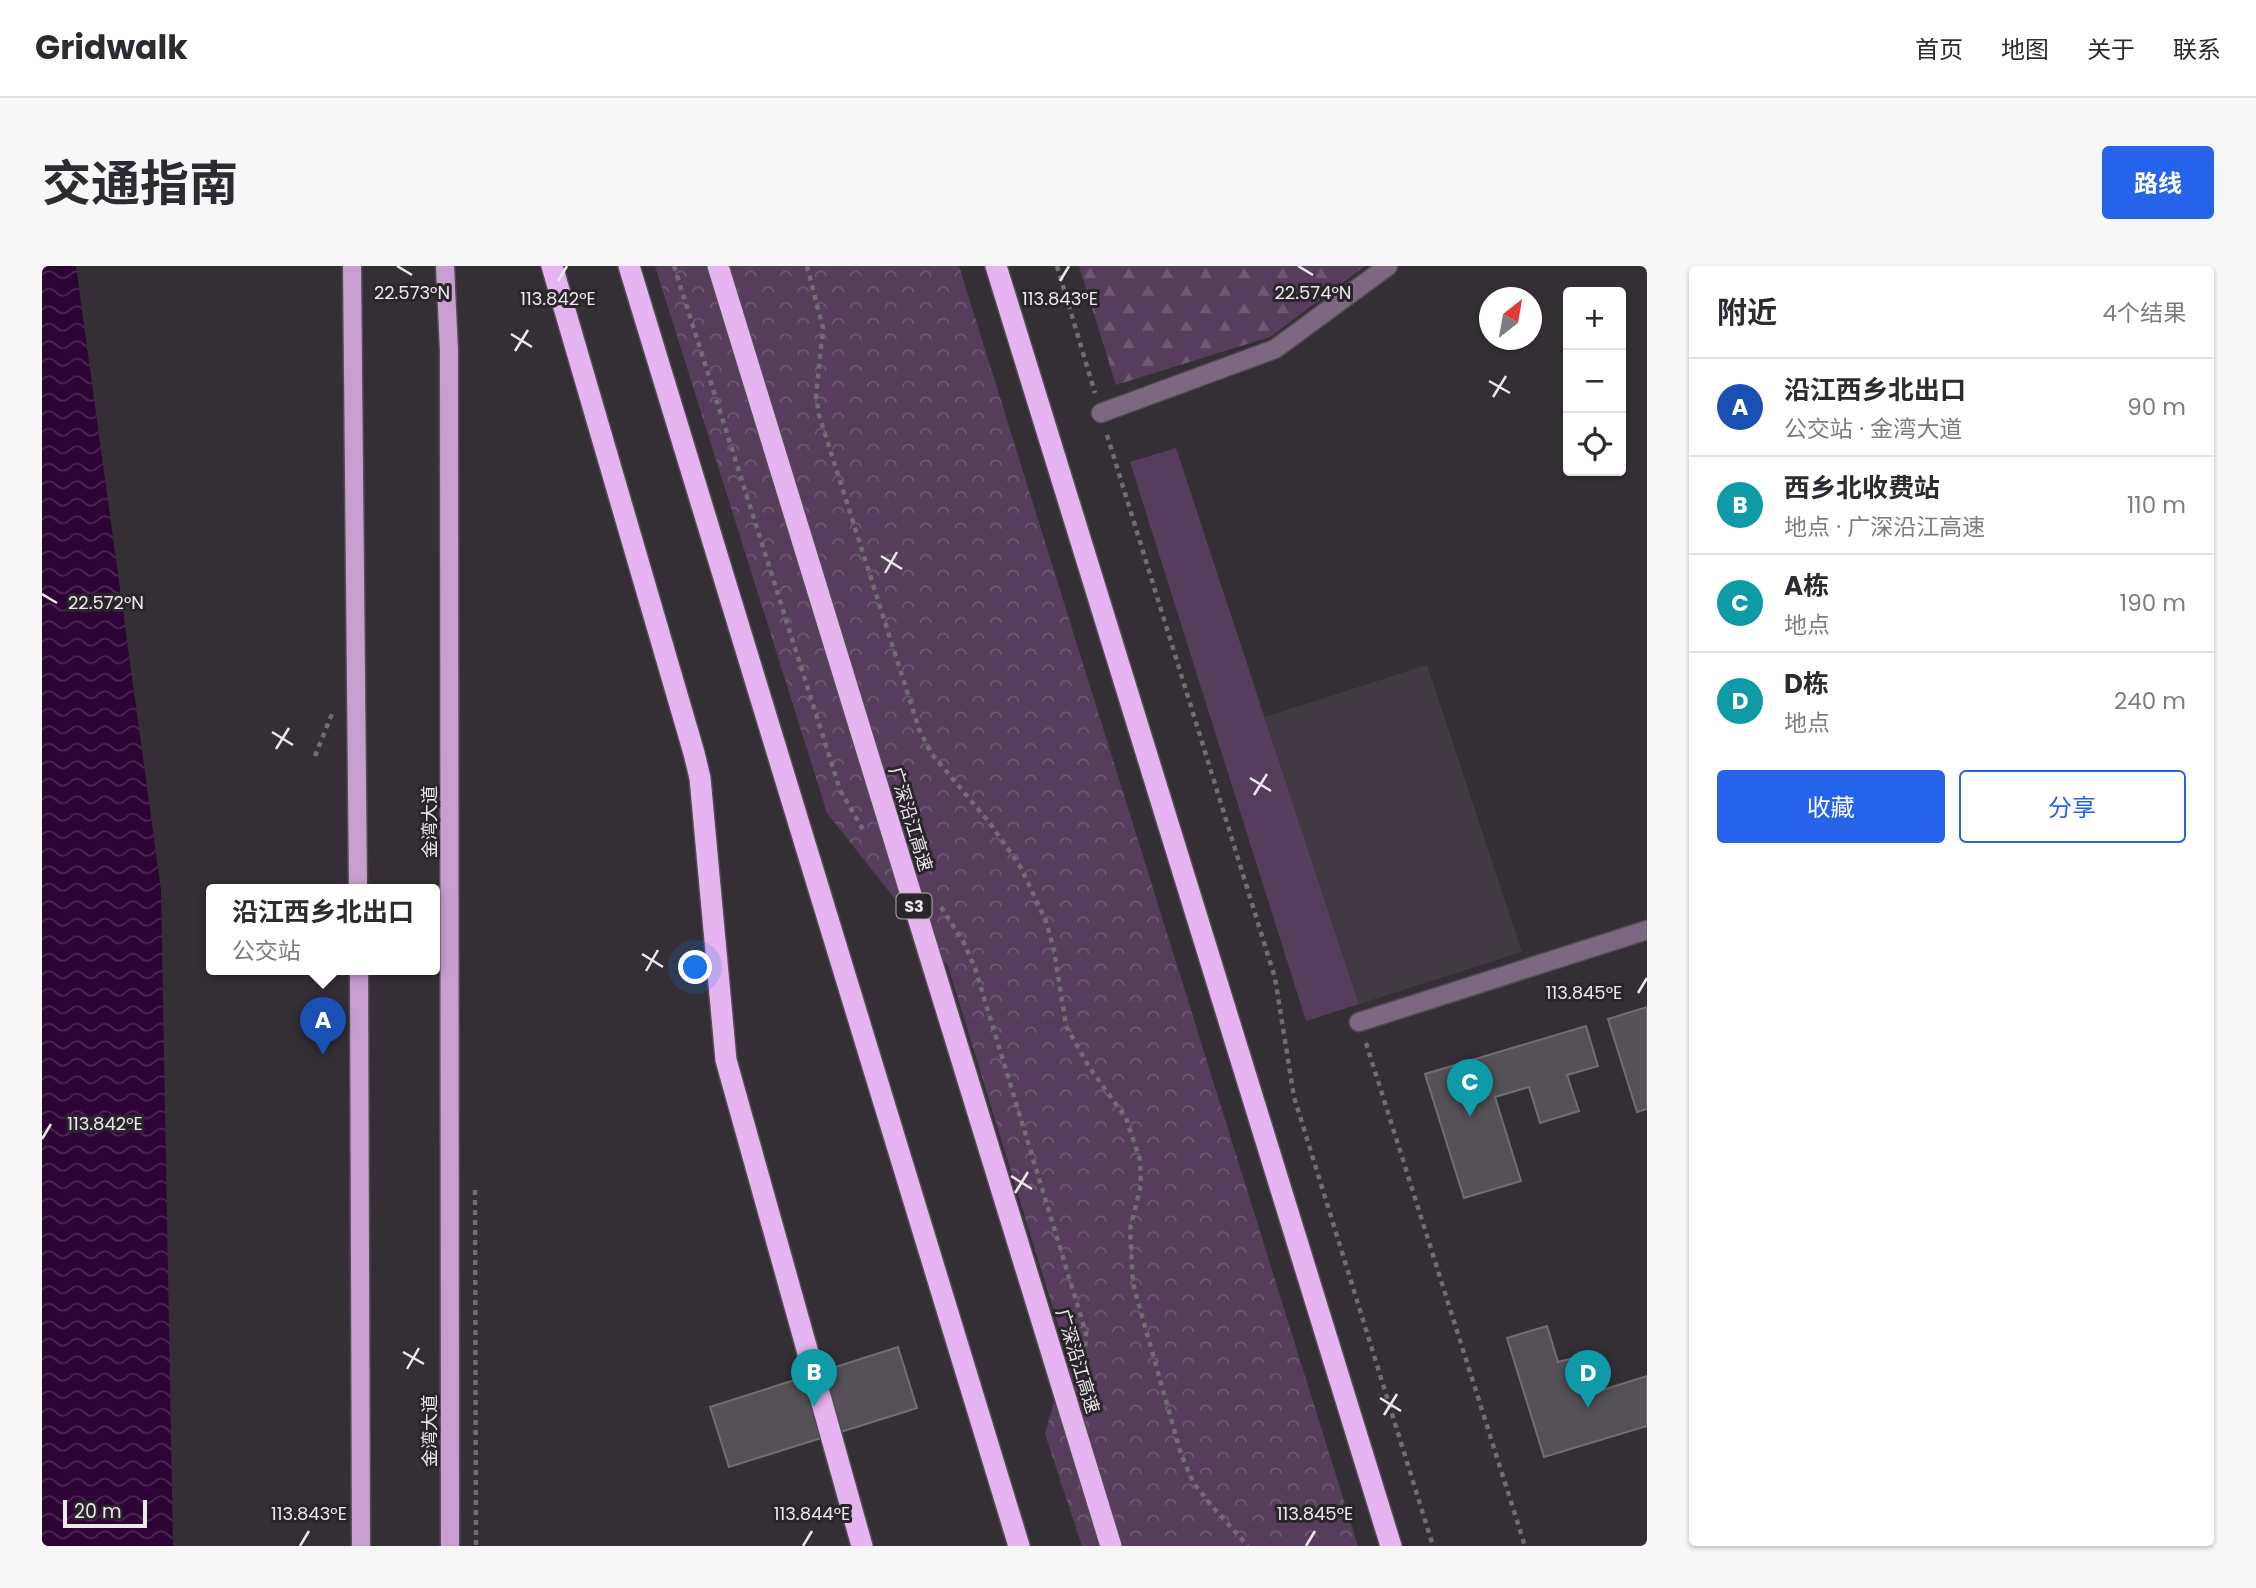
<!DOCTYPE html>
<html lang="zh">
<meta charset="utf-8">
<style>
body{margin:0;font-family:Poppins,"Noto Sans SC",sans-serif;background:#f7f7f7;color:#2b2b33}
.controls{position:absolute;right:21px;top:21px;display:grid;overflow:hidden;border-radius:7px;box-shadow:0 2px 5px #0004}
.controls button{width:63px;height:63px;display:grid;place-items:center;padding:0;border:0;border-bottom:2px solid #e1e1e2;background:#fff;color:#2b2b33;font:35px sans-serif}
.compass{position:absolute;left:1437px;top:21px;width:63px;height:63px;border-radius:50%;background:#fff;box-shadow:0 2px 5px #0004;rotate:31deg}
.scale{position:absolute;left:21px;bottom:18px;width:84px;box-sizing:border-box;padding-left:7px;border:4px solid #ebe8ec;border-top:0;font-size:19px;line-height:24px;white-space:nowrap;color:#ebe8ec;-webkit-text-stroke:5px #2a252a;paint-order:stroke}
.you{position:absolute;left:654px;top:702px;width:24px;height:24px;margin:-18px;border:5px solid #fff;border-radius:50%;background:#1a73e8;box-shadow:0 0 0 10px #1a73e833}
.badge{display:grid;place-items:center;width:46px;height:46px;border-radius:50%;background:#2563eb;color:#fff;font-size:23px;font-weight:700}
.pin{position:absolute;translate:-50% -58px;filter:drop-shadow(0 2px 4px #0008)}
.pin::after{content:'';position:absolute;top:37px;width:24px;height:21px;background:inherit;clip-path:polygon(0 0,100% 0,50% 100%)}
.popup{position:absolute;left:164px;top:618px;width:234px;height:91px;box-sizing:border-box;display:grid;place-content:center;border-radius:7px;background:#fff;filter:drop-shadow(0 2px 5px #0005);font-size:23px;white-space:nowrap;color:#7c7c81}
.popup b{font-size:26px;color:#2b2b33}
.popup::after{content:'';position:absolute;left:50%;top:100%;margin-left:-14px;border:14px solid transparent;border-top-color:#fff}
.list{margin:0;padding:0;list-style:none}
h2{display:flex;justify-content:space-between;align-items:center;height:91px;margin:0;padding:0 28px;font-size:30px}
h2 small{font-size:23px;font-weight:400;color:#7c7c81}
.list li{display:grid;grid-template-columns:46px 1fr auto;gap:21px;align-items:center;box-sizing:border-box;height:98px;padding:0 28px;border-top:2px solid #e1e1e2}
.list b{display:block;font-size:26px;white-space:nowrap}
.list p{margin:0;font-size:23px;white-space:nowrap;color:#7c7c81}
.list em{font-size:23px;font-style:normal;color:#7c7c81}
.actions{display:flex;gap:14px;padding:21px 28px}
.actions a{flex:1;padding:16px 0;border:2px solid #2563eb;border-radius:7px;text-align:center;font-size:24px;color:#2563eb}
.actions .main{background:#2563eb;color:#fff}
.icon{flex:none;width:38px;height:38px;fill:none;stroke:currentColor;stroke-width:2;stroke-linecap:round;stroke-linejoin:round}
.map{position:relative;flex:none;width:1605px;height:1280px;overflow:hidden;border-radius:7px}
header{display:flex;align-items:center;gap:42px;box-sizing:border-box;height:98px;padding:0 35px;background:#fff;border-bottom:2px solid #e1e1e2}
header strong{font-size:33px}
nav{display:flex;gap:38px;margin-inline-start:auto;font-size:24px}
.intro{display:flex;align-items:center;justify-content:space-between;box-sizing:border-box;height:168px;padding:0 42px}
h1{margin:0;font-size:49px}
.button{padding:18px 32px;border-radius:7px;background:#2563eb;color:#fff;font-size:24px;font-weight:700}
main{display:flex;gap:42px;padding:0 42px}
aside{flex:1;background:#fff;border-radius:7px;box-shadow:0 2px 5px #0004}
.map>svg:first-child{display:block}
</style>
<header>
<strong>Gridwalk</strong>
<nav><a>首页</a><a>地图</a><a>关于</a><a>联系</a></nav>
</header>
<div class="intro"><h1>交通指南</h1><a class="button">路线</a></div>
<main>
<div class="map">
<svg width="1605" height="1280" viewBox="0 0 1605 1280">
<defs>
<pattern id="forest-firs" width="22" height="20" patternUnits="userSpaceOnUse" patternTransform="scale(1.75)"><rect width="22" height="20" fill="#563d5b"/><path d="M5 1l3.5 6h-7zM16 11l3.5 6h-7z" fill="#6e5973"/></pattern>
<pattern id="park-crowns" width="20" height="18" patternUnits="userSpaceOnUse" patternTransform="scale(1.75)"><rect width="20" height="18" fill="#563d5b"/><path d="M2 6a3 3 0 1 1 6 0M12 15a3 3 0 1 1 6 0" fill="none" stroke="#6e5973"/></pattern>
<pattern id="water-waves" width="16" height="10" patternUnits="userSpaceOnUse" patternTransform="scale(1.75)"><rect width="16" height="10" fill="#2e0336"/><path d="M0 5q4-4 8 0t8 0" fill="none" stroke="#4c2853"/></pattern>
</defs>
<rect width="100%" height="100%" fill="#342f35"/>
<path fill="#423a43" d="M1385,399L1480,686L1317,738L1223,451Z"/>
<path fill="#563d5b" d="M1134,182L1317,738L1264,755L1088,196Z"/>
<path fill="url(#forest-firs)" d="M1037,0H1323L1228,71L1074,119Z"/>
<path fill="url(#park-crowns)" d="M613,0H917L1316,1280H1040L1003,1168L1025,1088L906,700L785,547Z"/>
<path fill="url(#water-waves)" d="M0,0H34L119,624L131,1280H0Z"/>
<path fill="#565157" stroke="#726d73" stroke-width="2" d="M1605,741V843L1595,846L1566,753Z
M1544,760L1556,800L1525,809L1537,845L1498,857L1487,821L1453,831L1479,915L1422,932L1383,808Z
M1505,1060L1516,1096L1546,1088L1557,1125L1605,1110V1160L1502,1191L1465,1072Z
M856,1081L875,1142L687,1201L668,1141Z"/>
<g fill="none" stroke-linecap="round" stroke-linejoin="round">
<g stroke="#514d52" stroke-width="21">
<path id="minor" d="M1059,147L1233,83L1346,0
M1317,756L1605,664"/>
</g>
<g stroke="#514d52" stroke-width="21">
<path id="major" d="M310,0L316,623
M403,0L407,85L408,1280
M317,703L319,1280"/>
</g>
<g stroke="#514d52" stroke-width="24">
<path id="highway" d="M510,0L652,487L658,512L684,794L820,1280
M587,0L977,1280
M954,0L1349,1280"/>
</g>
<path stroke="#716d72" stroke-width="4.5" stroke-dasharray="5 5" stroke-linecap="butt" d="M632,0L798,524L823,567
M765,0L781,62L774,130L777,149L877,463L889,487L947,556L978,600L1004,655L1012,684L1024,760L1047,801L1084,852L1098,894L1099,919L1088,963L1091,1018L1139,1188L1151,1216L1168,1238L1206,1280
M1015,0L1053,127
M1065,169L1233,712L1252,831L1391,1280
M273,490L291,445
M899,641L921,675L933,702L1044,1067L1042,1106
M1324,777L1483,1280
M433,924L434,1280"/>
<use href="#minor" stroke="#7d6881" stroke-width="18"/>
<use href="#major" stroke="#c89ed1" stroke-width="18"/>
<use href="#highway" stroke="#e6b4f0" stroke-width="21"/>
<g stroke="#514d52" stroke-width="24" stroke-linecap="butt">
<path id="highway-bridge" d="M676,0L1069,1280"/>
</g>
<use href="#highway-bridge" stroke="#e6b4f0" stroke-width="21"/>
</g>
<path fill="none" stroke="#ebe8ec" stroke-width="2.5" d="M355,0L370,9M1256,0L1271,9M516,15L525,0M1018,15L1027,0M469,68L490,81M473,85L486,64M1447,115L1468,127M1451,131L1464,110M839,290L860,303M843,307L855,286M0,328L15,337M230,466L251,479M234,483L247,462M1208,512L1229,525M1212,529L1225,508M600,688L621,701M604,705L616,684M1596,727L1605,712M0,873L9,858M969,910L990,923M973,927L986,906M361,1086L382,1098M365,1103L377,1082M1338,1132L1359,1145M1342,1149L1355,1128M258,1280L267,1265M761,1280L770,1265M1264,1280L1273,1265"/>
<g text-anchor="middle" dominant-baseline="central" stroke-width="6" stroke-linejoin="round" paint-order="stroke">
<rect fill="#2a252a" stroke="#b1aeb2" stroke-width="2" x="854.5" y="627.5" width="35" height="25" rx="5"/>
<g font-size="16" font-weight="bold" fill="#ebe8ec">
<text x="872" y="640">S3</text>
</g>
<g font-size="18" fill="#ebe8ec" stroke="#2a252a">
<text transform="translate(869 553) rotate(73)">广深沿江高速</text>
<text transform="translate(387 556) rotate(-90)">金湾大道</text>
<text transform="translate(1036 1095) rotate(73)">广深沿江高速</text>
<text transform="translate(387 1165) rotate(-90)">金湾大道</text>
</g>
</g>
<g font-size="18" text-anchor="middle" fill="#ebe8ec" stroke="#2a252a" stroke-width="6" stroke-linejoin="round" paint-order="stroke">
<text x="370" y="33">22.573°N</text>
<text x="1271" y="33">22.574°N</text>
<text x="1018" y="39">113.843°E</text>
<text x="516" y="39">113.842°E</text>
<text x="64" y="343">22.572°N</text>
<text x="1542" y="733">113.845°E</text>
<text x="63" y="864">113.842°E</text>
<text x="267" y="1254">113.843°E</text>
<text x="770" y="1254">113.844°E</text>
<text x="1273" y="1254">113.845°E</text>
</g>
</svg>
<div class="controls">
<button>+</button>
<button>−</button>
<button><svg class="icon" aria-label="locate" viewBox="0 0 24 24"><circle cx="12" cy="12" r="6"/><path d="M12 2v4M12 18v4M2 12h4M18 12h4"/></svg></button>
</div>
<svg class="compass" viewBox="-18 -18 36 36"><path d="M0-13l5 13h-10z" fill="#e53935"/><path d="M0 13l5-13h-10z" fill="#7c7c81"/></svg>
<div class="scale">20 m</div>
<div class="you"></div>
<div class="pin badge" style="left:281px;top:789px;background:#1a4fb4">A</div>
<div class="popup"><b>沿江西乡北出口</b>公交站</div>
<div class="pin badge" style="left:772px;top:1141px;background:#0f9aa8">B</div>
<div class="pin badge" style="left:1428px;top:851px;background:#0f9aa8">C</div>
<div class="pin badge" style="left:1546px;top:1142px;background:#0f9aa8">D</div>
</div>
<aside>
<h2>附近<small>4个结果</small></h2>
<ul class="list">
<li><span class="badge" style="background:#1a4fb4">A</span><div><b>沿江西乡北出口</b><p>公交站 · 金湾大道</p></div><em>90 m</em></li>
<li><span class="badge" style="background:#0f9aa8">B</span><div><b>西乡北收费站</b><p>地点 · 广深沿江高速</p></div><em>110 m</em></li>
<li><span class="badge" style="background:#0f9aa8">C</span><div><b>A栋</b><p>地点</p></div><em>190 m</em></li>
<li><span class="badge" style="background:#0f9aa8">D</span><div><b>D栋</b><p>地点</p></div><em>240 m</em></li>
</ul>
<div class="actions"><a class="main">收藏</a><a>分享</a></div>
</aside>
</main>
